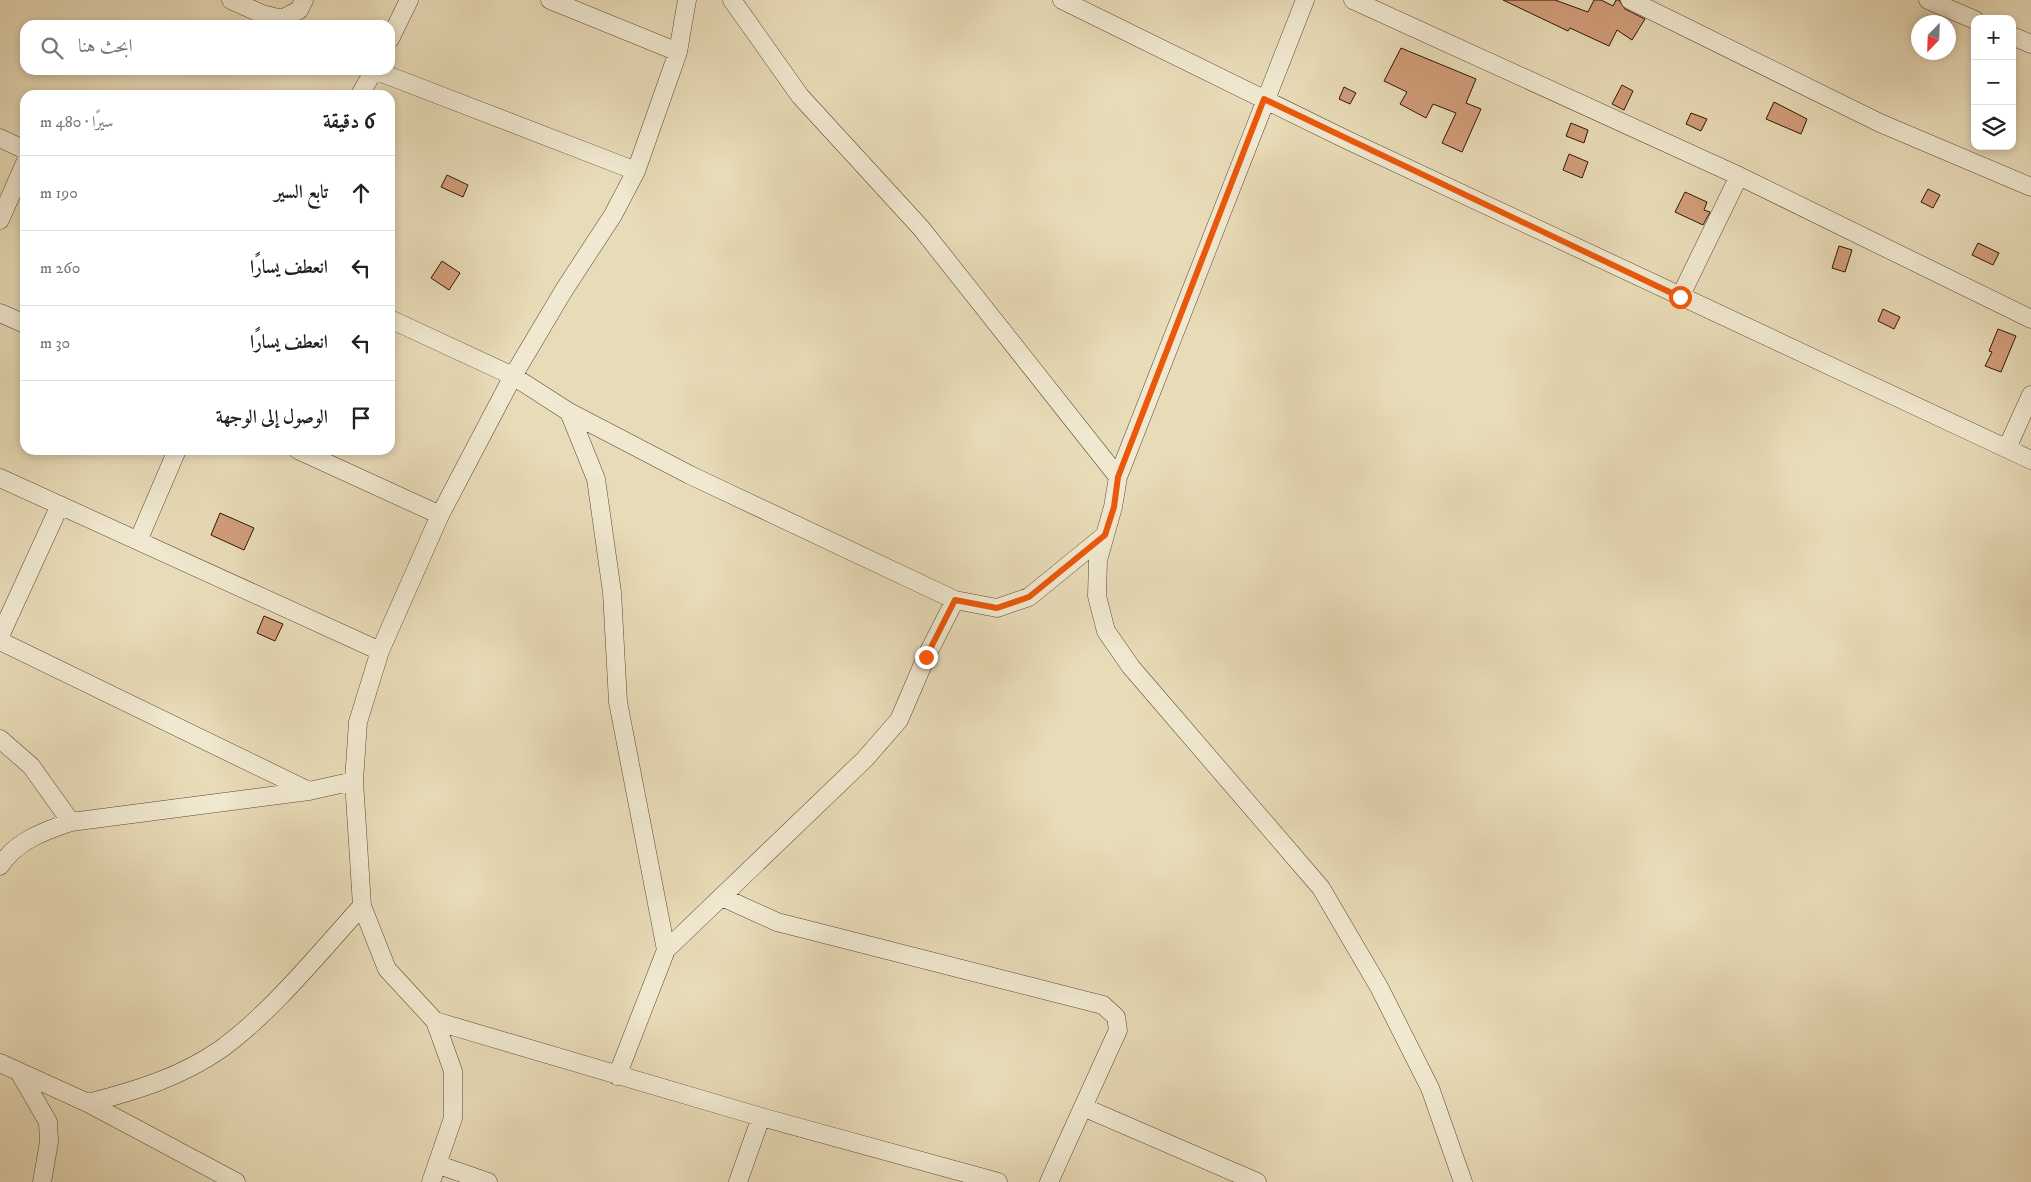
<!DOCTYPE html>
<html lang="ar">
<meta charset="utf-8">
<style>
body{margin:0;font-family:"IM FELL DW Pica",Amiri,serif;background:#f6f6f6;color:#222;direction:rtl}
.controls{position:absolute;right:15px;top:15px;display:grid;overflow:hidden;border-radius:10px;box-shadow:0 2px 8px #0003}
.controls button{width:45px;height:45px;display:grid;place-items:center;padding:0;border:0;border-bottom:1px solid #e0e0e0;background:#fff;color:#222;font:25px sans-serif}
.compass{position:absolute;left:1911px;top:15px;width:45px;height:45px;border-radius:50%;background:#fff;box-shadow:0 2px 8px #0003;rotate:203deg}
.stop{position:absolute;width:15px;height:15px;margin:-11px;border:4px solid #ea580c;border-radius:50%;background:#fff}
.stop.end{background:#ea580c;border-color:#fff;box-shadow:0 1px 5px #0008}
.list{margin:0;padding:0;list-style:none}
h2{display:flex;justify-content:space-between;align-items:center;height:65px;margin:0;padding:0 20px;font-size:21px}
h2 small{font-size:16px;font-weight:400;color:#767676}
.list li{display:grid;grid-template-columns:32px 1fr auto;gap:15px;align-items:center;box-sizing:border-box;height:75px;padding:0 20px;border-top:1px solid #e0e0e0}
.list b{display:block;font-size:19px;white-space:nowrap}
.list em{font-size:16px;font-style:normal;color:#767676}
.icon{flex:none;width:28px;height:28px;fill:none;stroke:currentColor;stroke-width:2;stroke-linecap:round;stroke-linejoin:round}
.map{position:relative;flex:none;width:2031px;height:1182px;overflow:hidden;direction:ltr}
.search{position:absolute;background:#fff;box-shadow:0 2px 8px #0003;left:20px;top:20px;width:375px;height:55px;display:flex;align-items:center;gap:12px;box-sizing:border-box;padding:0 18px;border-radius:15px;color:#767676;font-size:19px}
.panel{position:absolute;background:#fff;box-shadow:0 2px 8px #0003;left:20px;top:90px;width:375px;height:365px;border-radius:15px;direction:rtl}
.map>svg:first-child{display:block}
</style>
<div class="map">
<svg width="2031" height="1182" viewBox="0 0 2031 1182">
<rect width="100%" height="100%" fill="#e8dbb7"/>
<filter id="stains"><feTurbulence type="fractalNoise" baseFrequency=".004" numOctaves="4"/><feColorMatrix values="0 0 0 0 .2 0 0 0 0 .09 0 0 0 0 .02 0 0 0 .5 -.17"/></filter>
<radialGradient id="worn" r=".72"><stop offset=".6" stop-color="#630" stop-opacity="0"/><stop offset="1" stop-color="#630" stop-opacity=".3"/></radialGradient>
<path fill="#d19d7a" stroke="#2f1506" d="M1503,0H1555L1588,12L1594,0H1601L1613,6L1616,0H1619L1625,9L1645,19L1632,40L1617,30L1609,46L1570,28L1568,31Z
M1401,48L1476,79L1466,103L1481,109L1462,152L1442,143L1456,113L1433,104L1426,118L1400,104L1407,92L1384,81Z
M1622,85L1633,91L1624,110L1612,104Z
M1344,87L1356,93L1350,104L1339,99Z
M1774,102L1807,119L1801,134L1766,119Z
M1691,113L1707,119L1701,131L1686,124Z
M1571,123L1588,130L1584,143L1566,136Z
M1569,154L1588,162L1582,178L1563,170Z
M447,175L468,185L463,197L441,187Z
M1928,189L1940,195L1933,208L1921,202Z
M1685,192L1707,202L1704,210L1710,212L1703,225L1675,212Z
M1978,243L1999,253L1993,265L1972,255Z
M1839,246L1852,250L1845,272L1832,268Z
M442,261L460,273L449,290L431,278Z
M1883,309L1900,317L1894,329L1878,321Z
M1998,329L2016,336L2001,372L1985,366L1992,352L1989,351Z
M220,513L254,528L244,550L211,535Z
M264,616L283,624L275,641L257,633Z"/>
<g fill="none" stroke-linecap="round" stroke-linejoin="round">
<g stroke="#5d4632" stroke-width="19">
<path id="street" d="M231,0L262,14L282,19L299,10L304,0
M550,0L678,52
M732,0L800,96L921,228L1118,477L1113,507L1098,560L1097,596L1106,631L1131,667L1321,888L1379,987L1430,1088L1463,1182
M1062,0L1345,139L2031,460
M1353,0L1739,176L2031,319
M1630,0L1880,123L2031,187
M1928,0L1975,20
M2012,36L2031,44
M390,39L409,0
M374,70L636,171
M360,95L374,70
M0,138L25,150
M0,220L25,163
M1680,297L1739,176
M0,313L25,324
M390,319L513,376L569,412L690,475L955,600L997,608L1029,597L1105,535
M569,412L596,479L612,592L618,702L666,950
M2007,448L2031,395
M298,450L440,515
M1118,477L1305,0
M0,478L380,651
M138,541L177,450
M0,636L60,505
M0,641L309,791
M0,739L31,766L71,822
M0,866C16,841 44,831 71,822L309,791L354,781
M722,897L777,922L1103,1005L1116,1017L1118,1030L1049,1182
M435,1021L761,1117L998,1182
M0,1063L88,1103L236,1182
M19,1072L48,1122L49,1142L42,1182
M617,1076L666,950L865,759L899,720L926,657L955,600
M88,1103C135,1091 181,1077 221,1049C272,1012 319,953 362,906
M1083,1107L1257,1182
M439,1165L488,1182
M431,1182L453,1118V1071L435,1021L387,969L362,906L354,781L358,722L380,651L440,515L513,376L564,290L613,215L636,171L678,52L687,0
M738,1182L761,1117"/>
</g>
<use href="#street" stroke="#f0e8d0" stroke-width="18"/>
</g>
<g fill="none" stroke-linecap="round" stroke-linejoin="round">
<path stroke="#ea580c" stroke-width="6" d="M926,657L955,600L997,608L1029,597L1105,535L1114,507L1118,477L1264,99L1680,297"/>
</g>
<rect width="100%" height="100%" filter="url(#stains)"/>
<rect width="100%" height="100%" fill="url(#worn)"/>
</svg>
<div class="controls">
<button>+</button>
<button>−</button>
<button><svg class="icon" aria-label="layers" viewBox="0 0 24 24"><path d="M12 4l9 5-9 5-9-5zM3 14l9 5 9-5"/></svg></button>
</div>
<svg class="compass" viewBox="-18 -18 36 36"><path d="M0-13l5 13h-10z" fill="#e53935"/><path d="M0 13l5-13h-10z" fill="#767676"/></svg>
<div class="stop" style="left:1680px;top:297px"></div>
<div class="stop end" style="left:926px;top:657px"></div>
<div class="search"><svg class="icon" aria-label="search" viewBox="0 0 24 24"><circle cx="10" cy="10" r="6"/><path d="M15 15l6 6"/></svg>ابحث هنا</div>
<section class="panel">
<h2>6 دقيقة<small>سيرًا · 480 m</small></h2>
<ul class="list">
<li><svg class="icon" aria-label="ahead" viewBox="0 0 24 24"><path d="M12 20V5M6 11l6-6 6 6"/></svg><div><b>تابع السير</b></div><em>190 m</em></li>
<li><svg class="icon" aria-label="left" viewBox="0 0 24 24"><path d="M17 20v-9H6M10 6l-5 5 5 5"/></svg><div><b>انعطف يسارًا</b></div><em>260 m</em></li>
<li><svg class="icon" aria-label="left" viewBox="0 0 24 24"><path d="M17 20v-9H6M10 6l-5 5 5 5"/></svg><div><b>انعطف يسارًا</b></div><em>30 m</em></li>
<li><svg class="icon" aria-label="arrive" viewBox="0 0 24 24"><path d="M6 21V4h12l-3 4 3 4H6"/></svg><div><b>الوصول إلى الوجهة</b></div></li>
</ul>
</section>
</div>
